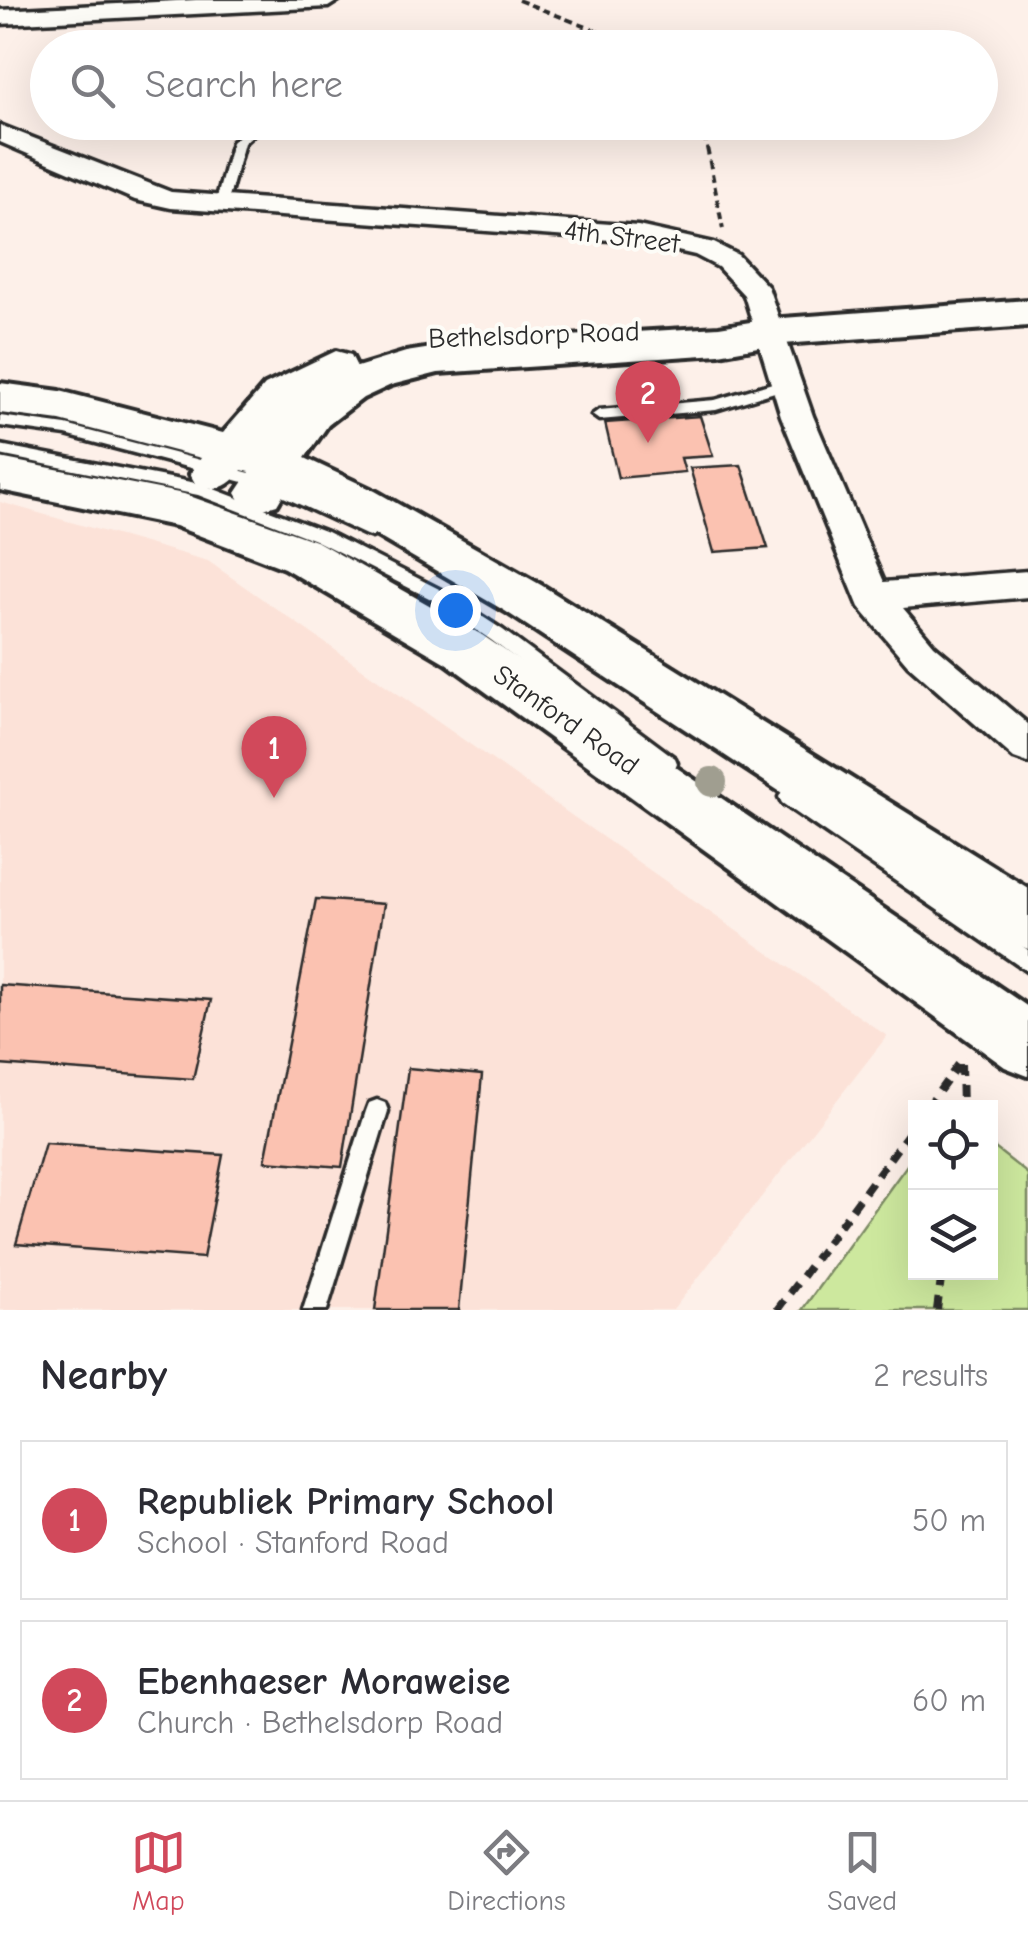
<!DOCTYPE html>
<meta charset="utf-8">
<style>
body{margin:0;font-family:"Comic Neue",sans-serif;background:#f2f2f3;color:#2b2b33}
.controls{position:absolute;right:30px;bottom:30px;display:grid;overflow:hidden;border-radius:0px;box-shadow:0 10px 40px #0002}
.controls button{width:90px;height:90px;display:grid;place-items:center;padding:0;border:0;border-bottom:2px solid #e1e1e2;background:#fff;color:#2b2b33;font:50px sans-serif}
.you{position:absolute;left:455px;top:610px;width:35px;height:35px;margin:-25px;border:8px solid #fff;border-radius:50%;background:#1a73e8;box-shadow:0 0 0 15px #1a73e833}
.badge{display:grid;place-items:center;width:65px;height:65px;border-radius:50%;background:#d1495b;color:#fff;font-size:32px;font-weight:700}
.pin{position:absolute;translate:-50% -82px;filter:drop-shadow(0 2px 5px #0008)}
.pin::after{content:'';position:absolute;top:52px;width:35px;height:30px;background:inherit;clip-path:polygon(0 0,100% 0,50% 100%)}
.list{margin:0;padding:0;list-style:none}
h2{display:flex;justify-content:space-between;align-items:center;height:130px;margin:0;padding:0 40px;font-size:42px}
h2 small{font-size:32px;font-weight:400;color:#7c7c81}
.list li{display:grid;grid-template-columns:65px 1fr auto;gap:30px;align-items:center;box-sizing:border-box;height:160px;margin:0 20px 20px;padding:0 20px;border:2px solid #e1e1e2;border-radius:0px}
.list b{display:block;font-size:38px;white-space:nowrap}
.list p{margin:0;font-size:32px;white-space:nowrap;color:#7c7c81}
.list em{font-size:32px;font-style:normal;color:#7c7c81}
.icon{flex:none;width:55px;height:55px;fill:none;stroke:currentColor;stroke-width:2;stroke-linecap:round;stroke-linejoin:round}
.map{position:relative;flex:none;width:1028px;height:1310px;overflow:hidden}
.search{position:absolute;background:#fff;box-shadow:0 10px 40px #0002;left:30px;right:30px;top:30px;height:110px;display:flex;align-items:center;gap:25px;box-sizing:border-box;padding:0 35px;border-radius:55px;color:#7c7c81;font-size:38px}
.sheet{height:490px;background:#fff}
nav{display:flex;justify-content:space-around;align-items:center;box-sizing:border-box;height:140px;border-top:2px solid #e1e1e2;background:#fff;font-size:28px;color:#7c7c81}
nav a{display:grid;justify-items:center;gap:5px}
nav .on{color:#d1495b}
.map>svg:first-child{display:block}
</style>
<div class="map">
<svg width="1028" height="1310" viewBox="0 0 1028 1310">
<rect width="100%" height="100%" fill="#fdf0e9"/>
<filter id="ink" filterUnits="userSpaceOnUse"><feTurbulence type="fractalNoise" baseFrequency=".01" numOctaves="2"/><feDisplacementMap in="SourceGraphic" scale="20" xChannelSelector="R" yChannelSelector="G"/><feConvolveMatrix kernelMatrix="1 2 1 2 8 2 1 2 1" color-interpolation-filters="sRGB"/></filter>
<g filter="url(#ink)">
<path fill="#fce2d8" d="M0,502L208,561L887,1036L673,1310H0Z"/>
<path fill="#cde89e" stroke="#7c8a64" stroke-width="2.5" d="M991,1145L1028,1174V1310H802L915,1154L916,1272H990Z"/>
<path fill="#fbc2b1" stroke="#2b2b2b" stroke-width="2.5" d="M700,416L713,456L681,458L685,472L618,478L605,423Z
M741,465L768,548L714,552L690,468Z
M316,899L384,904L342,1167L265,1161Z
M0,985L211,1000L193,1079L0,1065Z
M408,1068L482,1075L459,1310H375Z
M45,1143L223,1155L203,1258L16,1244Z"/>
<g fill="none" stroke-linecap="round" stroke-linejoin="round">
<g stroke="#2b2b2b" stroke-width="7">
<path id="lane" d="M253,122H267L244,143L227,205L216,208L215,205L232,142Z
M786,379L791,381V387L716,410L599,420L592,415L599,410L715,400Z
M0,416L66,425L273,479L378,527L380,531L372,537L366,535L262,487L66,435L0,426Z
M0,445L201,484L327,532L443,591L503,630L675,758L677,763L675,768L668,771L661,768L491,640L431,599L315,540L198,495L0,455Z
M789,789L1028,950V972L782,803L779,797L782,791Z
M377,1100L385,1103L388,1111L327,1310H303L366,1111L369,1103Z"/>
</g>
<g stroke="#2b2b2b" stroke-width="7">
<path id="street" d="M196,0H339L328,7L0,24V10Z
M0,125L171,192L638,226L714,243L738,255L768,287L813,416L884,582L1028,571V597L903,608L934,645L1028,724V763L1014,758L908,665L859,607L781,416L744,295L718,267L695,255L638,242L171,208L135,200L0,142Z"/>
</g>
<g stroke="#2b2b2b" stroke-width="8">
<path id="secondary" d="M1028,300V326L769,345L719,354L438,373L391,385L363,398L328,425L305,458L375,491L541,585L1028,888V949L1006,940L505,611L341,515L287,488L277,505L260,510L243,505L236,493L250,472L242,470C228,487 219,492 196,485L190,474L201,458L60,421L0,413V383L60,391L223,433L265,385L336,351L351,355L357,367L406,352L470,342L719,327L769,319Z
M0,458L184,494L318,542L482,635L1028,1007V1076L1005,1067L446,663L284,568L175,526L0,490Z"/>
</g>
<path stroke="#2b2b2b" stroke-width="4" stroke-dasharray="8 5" stroke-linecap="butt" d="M518,0L597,31L623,48
M702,122L723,229"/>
<path stroke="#2b2b2b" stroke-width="8" stroke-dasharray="12 9" stroke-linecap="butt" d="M961,1064L962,1108
M927,1108L964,1057
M777,1310L916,1123
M937,1310L942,1272"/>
<use href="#lane" fill="#fdfcf7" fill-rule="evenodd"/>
<use href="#street" fill="#fdfcf7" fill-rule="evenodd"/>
<use href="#secondary" fill="#fdfcf7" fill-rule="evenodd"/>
</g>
<circle fill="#a09e90" cx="712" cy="782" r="15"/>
</g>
<g text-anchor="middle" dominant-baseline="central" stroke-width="8" stroke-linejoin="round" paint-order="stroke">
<g font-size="28" fill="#2b2b2b" stroke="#fdfcf7">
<text transform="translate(622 237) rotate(7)">4th Street</text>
<text transform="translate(534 335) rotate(-2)">Bethelsdorp Road</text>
<text transform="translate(566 720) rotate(35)">Stanford Road</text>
</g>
</g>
</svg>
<div class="controls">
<button><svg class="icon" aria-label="locate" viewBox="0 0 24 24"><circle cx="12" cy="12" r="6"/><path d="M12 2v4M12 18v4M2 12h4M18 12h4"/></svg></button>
<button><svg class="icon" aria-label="layers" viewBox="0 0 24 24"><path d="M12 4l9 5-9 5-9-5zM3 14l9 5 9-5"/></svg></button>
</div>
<div class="you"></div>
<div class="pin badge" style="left:274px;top:798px">1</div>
<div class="pin badge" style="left:648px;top:443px">2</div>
<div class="search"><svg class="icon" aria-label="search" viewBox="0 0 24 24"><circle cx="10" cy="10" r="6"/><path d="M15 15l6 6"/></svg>Search here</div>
</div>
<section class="sheet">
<h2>Nearby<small>2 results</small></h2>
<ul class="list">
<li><span class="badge">1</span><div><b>Republiek Primary School</b><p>School · Stanford Road</p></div><em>50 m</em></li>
<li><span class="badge">2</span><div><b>Ebenhaeser Moraweise</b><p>Church · Bethelsdorp Road</p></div><em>60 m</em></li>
</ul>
</section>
<nav>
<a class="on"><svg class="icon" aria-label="map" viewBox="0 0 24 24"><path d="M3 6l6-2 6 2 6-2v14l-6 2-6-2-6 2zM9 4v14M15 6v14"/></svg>Map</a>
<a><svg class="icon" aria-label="directions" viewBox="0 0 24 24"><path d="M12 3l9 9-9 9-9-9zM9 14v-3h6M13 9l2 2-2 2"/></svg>Directions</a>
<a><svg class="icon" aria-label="saved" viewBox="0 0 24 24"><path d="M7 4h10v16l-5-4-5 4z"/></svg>Saved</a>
</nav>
